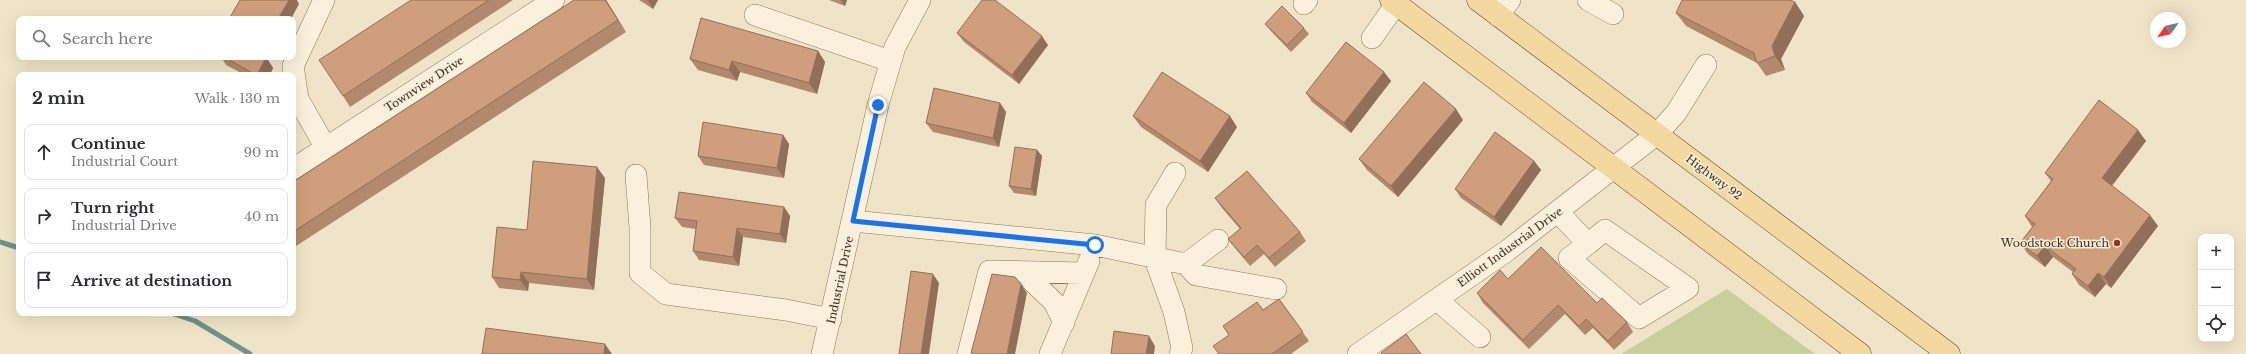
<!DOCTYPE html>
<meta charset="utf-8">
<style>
body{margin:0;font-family:"Libre Baskerville",serif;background:#f7f7f7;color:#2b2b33}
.controls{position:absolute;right:12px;bottom:12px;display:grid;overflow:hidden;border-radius:8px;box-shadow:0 4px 16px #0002}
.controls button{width:36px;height:36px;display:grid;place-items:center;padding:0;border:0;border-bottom:1px solid #e1e1e2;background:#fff;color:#2b2b33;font:20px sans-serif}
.compass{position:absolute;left:2150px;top:12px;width:36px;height:36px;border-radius:50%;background:#fff;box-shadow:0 4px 16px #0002;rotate:236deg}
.stop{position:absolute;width:12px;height:12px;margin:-9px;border:3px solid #1a73e8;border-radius:50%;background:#fff}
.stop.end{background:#1a73e8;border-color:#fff;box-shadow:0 1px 4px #0008}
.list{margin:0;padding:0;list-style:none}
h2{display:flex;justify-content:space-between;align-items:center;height:52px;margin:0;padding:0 16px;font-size:17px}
h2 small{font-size:13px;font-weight:400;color:#7c7c81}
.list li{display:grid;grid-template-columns:26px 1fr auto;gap:12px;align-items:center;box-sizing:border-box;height:56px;margin:0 8px 8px;padding:0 8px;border:1px solid #e1e1e2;border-radius:8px}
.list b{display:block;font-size:15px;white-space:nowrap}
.list p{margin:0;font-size:13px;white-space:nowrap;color:#7c7c81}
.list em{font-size:13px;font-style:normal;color:#7c7c81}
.icon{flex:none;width:22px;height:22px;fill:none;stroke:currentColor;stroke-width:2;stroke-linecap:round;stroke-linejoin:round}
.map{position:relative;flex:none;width:2246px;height:354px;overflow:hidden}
.search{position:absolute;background:#fff;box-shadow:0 4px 16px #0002;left:16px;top:16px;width:280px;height:44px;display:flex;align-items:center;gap:10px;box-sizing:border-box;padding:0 14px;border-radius:8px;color:#7c7c81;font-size:15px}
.panel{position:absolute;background:#fff;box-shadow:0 4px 16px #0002;left:16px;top:72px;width:280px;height:244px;border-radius:8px}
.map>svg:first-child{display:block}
</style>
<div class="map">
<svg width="2246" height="354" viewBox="0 0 2246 354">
<rect width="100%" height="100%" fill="#f0e4c8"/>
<path fill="#c9cf9b" d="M1727,289L1815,354H1621Z"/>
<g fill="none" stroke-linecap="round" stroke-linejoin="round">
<path stroke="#6f938a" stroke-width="5" d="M0,242L19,248
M171,313L195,321L250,354"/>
<g stroke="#8d765c" stroke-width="22">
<path id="minor" d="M324,0L293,66L298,99L326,148
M1588,0L1613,14
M1304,4L1307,0
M755,15L890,61
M1498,16L1510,0
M1372,38L1396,4
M293,169L554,0
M1175,173L1156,205L1155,259L1174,312L1182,348L1180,354
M636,175L640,228V273L666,294L786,310L831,319
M1558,212L1588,244L1569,258L1639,318L1688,288L1605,230L1588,244
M853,221L1095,245L1186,264L1196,275L1276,289
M1186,264L1218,240
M1026,272L1034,283L1054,302L1064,323
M1437,300L1480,337
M822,354L878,105L895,47L920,0
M968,354L989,271L1084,273
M1050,354L1089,261
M1358,354L1508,250L1657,134L1676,113L1706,65"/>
</g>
<g stroke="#5b4430" stroke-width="23">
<path id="major" d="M1391,0L1860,354
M1478,0L1949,354"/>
</g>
<use href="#minor" stroke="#faf1dc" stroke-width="21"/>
<use href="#major" stroke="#f3d9a0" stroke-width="22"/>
</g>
<path fill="#b2896c" d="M411,0H513L350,107L343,96Z
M574,0H606L626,32L293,248V182Z
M639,0H658L653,9Z
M829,0H847L845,6Z
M1795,2L1804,16L1781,59L1785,70L1766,76L1757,63L1686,26L1676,13Z
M1265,24L1304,28L1309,34L1291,52L1270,30Z
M957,33L1048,45L1019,84L964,42Z
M818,51L825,62L817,94L740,72L737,81L698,70L690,59Z
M221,57H270L268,60L273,68L270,75H245L226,65Z
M1384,72L1391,81L1351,133L1312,102L1306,93Z
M1000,103L1006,112L999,147L933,132L926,123Z
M1133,116L1237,127L1208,172L1141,127Z
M1463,120L1398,197L1367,170L1359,159Z
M783,135L789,144L784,178L704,165L698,156Z
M2146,141L2112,186L2158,226L2111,288L2106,284L2095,297L2079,285L2072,274L2073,272L2053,257L2045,267L2028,254L2020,243L2032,227L2025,216L2051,181L2045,173Z
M1037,150L1042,156L1036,196L1014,193L1009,186Z
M1534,161L1541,170L1501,226L1461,198L1455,189Z
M605,178L594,290L529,283L528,291L499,288L492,277L527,230Z
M1215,198L1300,232L1306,241L1275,267L1264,254L1250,266L1235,248L1228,239L1240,229L1222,208Z
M784,207L790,216L786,243L743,237L739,266L699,260L693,251L696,229L682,227L675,218Z
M1508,279L1597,303L1627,322L1633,332L1614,350L1593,328L1585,335L1565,314L1529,349L1483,303L1477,293Z
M1279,299L1309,341L1291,354H1219L1263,310Z"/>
<path fill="#916f58" d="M289,0H297L299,4L291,19H278Z
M605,0H606L626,32L618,20Z
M647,0H658L653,9Z
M841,0H847L845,6Z
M1795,2L1804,16L1781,59L1785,70L1775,56L1772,46Z
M1042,36L1048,45L1019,84L1012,75Z
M818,51L825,62L817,94L809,83Z
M261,57H270L268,60L273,68L270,75H257Z
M732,61L740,72L737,81L729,70Z
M1384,72L1391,81L1351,133L1344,123Z
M1000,103L1006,112L999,147L993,138Z
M1456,109L1463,120L1398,197L1391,186Z
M1230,116L1237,127L1208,172L1200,161Z
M2138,130L2146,141L2109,189L2102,178Z
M783,135L789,144L784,178L777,168Z
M1037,150L1042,156L1036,196L1031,189Z
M1534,161L1541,170L1501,226L1494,217Z
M597,167L605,178L594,290L587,279Z
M784,207L790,216L786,243L780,234Z
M2150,215L2158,226L2111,288L2104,277Z
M737,228L743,237L739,266L733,257Z
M2045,246L2053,257L2045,267L2037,256Z
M521,272L529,283L528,291L520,280Z
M2098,273L2106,284L2095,297L2088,286Z
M933,274L939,283L929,354H921Z
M1021,284L1027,293L1015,354H1007Z
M1149,336L1155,346L1154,354H1146Z
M605,344L612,354H604Z"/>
<path fill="#cf9f7d" stroke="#916f58" d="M240,0H289L278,19H229Z
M411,0H489L343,96L319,60Z
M574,0H605L618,20L293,232V182Z
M982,0H995L1042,36L1012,75L957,33Z
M1682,0H1790L1795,2L1772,46L1775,56L1757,63L1754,53L1676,13Z
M1282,6L1304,28L1287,45L1265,24Z
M701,18L818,51L809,83L732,61L729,70L690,59Z
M1346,42L1384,72L1344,123L1306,93Z
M224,57H264L266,58L257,75H256Z
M1162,72L1230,116L1200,161L1133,116Z
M1424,82L1456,109L1391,186L1359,159Z
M934,88L1000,103L993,138L926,123Z
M2099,100L2138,130L2102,178L2150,215L2104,277L2098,273L2088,286L2072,274L2076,269L2045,246L2037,256L2020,243L2035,224L2025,216L2053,179L2045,173Z
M703,122L783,135L777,168L698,156Z
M1495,132L1534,161L1494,217L1455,189Z
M1015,147L1037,150L1031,189L1009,186Z
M533,161L597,167L587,279L521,272L520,280L492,277L497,227L527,230Z
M1247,171L1300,232L1269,258L1257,245L1244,257L1228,239L1241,228L1215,198Z
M679,192L784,207L780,234L737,228L733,257L693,251L697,221L675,218Z
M1541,247L1597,303L1602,298L1627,322L1608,341L1586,319L1579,326L1558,305L1523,340L1477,293L1500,270L1508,279Z
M911,271L933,274L921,354H899Z
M992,274L1015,277L1021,284L1007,354H974L971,353Z
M1279,299L1303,332L1272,354H1219L1213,346L1229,335L1223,326L1257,302L1263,310Z
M486,328L605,344L604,354H482Z
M1114,331L1149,336L1146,354H1111Z
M1406,334L1421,354H1382L1381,353Z"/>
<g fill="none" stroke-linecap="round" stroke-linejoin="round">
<path stroke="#1a73e8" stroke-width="5" d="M878,105L853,221L1095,245"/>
</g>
<circle fill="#9e2a2b" stroke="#f7eed8" stroke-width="1.5" cx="2117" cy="243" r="4"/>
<g text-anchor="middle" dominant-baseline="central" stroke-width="3" stroke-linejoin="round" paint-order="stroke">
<g font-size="11" fill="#3d2e20" stroke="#f7eed8">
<text transform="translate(424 84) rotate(-33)">Townview Drive</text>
<text transform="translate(1714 177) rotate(37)">Highway 92</text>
<text transform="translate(1510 247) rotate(-36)">Elliott Industrial Drive</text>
<text transform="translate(840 280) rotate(-78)">Industrial Drive</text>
</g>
<g font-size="11" fill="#3d2e20" stroke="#f7eed8" text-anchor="end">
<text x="2109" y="243">Woodstock Church</text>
</g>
</g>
</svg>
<div class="controls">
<button>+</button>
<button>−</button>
<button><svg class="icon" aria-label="locate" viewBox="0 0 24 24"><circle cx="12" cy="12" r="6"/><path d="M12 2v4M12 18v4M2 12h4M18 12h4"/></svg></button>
</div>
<svg class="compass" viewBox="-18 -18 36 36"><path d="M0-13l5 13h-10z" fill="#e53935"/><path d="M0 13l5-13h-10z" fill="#7c7c81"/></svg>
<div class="stop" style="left:1095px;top:245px"></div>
<div class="stop end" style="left:878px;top:105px"></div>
<div class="search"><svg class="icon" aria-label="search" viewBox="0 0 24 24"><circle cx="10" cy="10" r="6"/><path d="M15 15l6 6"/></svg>Search here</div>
<section class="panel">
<h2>2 min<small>Walk · 130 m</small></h2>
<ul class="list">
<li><svg class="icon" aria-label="ahead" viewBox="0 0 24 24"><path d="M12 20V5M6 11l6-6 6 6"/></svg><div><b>Continue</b><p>Industrial Court</p></div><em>90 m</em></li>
<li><svg class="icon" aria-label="right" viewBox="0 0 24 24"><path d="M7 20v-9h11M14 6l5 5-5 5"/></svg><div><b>Turn right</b><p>Industrial Drive</p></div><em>40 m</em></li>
<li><svg class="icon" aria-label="arrive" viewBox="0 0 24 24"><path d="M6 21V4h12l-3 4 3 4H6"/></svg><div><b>Arrive at destination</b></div></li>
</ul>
</section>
</div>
